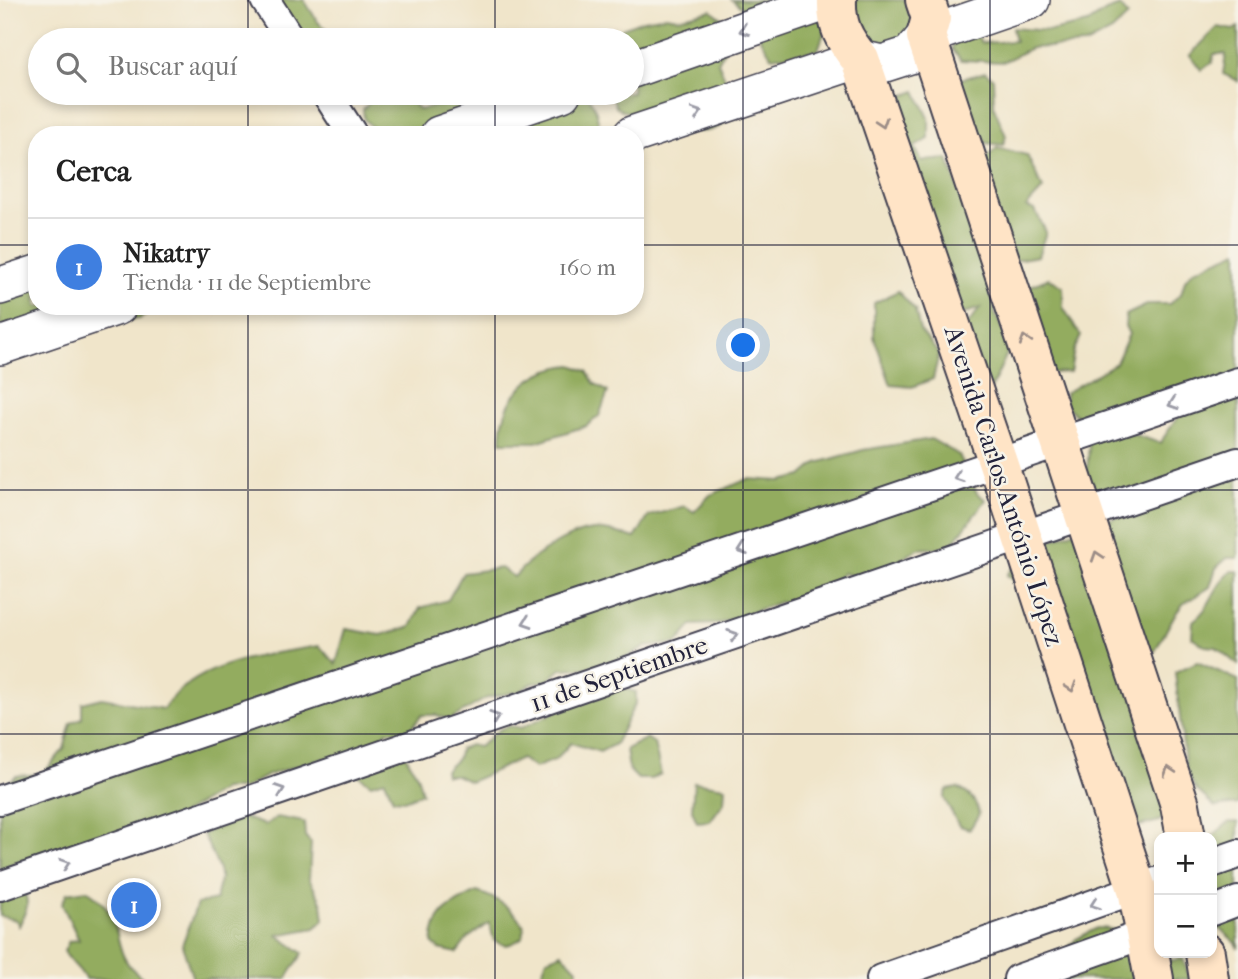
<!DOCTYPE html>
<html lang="es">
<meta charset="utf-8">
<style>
body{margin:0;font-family:"IM FELL French Canon",serif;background:#f6f6f6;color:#222}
.controls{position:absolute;right:21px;bottom:21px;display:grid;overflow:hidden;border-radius:14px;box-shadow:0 4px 10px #0003}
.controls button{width:63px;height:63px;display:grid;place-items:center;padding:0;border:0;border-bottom:2px solid #e0e0e0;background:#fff;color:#222;font:35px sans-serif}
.you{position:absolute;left:744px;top:346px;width:24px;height:24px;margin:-18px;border:5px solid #fff;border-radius:50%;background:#1a73e8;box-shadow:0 0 0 10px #1a73e833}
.badge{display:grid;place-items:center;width:46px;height:46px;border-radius:50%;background:#c8321e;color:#fff;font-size:23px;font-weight:700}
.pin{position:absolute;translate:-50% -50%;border:4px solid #fff;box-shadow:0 2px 7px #0006}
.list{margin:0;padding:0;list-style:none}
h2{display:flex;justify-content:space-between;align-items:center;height:91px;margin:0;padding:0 28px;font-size:30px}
h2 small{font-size:23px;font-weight:400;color:#767676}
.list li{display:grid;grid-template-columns:46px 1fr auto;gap:21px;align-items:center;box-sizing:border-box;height:98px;padding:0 28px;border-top:2px solid #e0e0e0}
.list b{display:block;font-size:26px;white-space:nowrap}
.list p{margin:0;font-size:23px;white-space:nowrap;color:#767676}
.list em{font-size:23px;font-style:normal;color:#767676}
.icon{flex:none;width:38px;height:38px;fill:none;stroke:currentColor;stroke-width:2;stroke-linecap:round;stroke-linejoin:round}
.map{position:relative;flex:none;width:1238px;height:979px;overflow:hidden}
.search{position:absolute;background:#fff;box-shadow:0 4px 10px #0003;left:28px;top:28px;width:616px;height:77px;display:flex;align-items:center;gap:18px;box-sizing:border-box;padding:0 24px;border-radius:38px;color:#767676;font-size:26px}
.panel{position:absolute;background:#fff;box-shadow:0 4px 10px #0003;left:28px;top:126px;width:616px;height:189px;border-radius:28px}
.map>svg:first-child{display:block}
</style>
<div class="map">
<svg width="1238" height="979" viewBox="0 0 1238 979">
<rect width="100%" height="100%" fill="#f7f3e8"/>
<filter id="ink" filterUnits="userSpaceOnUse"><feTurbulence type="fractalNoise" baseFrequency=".0143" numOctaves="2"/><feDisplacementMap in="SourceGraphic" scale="14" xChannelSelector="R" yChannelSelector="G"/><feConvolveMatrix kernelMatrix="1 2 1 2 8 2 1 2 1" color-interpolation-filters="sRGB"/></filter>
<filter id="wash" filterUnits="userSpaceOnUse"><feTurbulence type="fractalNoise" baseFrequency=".00686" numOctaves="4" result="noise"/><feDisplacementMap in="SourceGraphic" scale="28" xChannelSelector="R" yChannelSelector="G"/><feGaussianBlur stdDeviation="1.57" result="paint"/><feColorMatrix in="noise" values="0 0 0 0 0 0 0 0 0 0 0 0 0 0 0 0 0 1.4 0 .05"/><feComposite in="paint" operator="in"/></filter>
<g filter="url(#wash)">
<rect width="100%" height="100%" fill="#f0e5ca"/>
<path fill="#93ac5e" stroke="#5a674c" stroke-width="2" fill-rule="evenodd" d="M277,0H304L318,22L336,40H292Z
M732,0H827L825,30L818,50L772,57L742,8Z
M850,0H916L917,33L866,52Z
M1120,6L1128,16L1112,31L1085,45L1031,48L1003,62L961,60L952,49L955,37L976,33L981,43L1015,41L1012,28L1051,31L1088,23L1106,11Z
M711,10L729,23L724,51L718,62L732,94L735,113C709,145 679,128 648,117C637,113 625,114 616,107L611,93H632V40H611L622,28L643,20L666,16L679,18Z
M1218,27L1233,30L1238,27V81L1223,74L1226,54H1214L1212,63L1201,70L1190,55Z
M985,72L993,78L994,107L1006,136L1003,145L986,143C976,120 952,118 944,95L961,79Z
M916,91L929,118V139L914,147L922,161L948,159L991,286L995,314L1011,345L989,393L956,340L980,308L948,319L876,106Z
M380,93H410L414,105L419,110L473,99V93H584C596,102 599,120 599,135H379L364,119L363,109Z
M997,148L1027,155L1043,189L1026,207L1035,210L1046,232L1038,256L1009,261L980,163Z
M1238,251V457L1133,499L1098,493L1090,484L1087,471L1089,446L1081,421L1065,404V393L1116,363L1129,334L1125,326L1126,315L1149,304H1169L1181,294L1185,280L1194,270ZM1208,394L1177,418L1160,443L1111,427Z
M37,255V306H102L0,343V267Z
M1049,278L1063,287V307L1081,336L1074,350L1070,372L1051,373L1026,288Z
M898,291L915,310L920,330L939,354L933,379L912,387L891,385L874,337V303Z
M119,306H164L139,319L122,320Z
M572,365L587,371L594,383L608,392L599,416L586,426L536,442H501C501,399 528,369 572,365Z
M931,439L959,455L977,493L986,500L950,547L918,549L868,580L843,573L806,608L780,602L718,624L692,625L677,643L645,647L621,660L587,668L561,669L548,680L531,684L520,691L487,698L449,720L436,715H422L408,732L387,731L359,757L319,759L268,775L243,789H224L135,843L56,869L22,860L0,869V790L16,776L43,774L64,749L71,723L82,718V703L102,698L163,709C197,661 264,655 319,646L336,664L346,629L381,635L411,627L420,608L448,600L463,573L501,568L514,577C532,556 574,527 603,530C614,531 625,535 635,538L649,516L685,506L694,512L710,495L748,479L781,481L802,476L817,463L863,450Z
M1238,474V558H1227L1216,568L1210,587L1183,604L1174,616L1155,651L1143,654L1180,805L1159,821L1135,827L1091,684L1055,640L1043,604L1007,575L1025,550L1091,525L1173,500L1196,477Z
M1231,571H1238V665L1216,647L1205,646L1192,637L1193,621C1212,608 1213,586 1231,571Z
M1197,662L1238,680V804L1215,807L1196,789L1186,772L1175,672Z
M615,686L636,692V702L615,744L600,752L571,743L555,760L535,768L521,759L470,782L456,775H446L445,770L457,759L460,749L470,745L479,747C493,735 502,721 521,728L549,715L579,694L599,697Z
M647,738L654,743L661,774L651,779H638L629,770L626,749Z
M404,753L417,775L422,793L404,800L393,799L385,780L371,784L356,774Z
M694,782L725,787L724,802L710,821L697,822L692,810Z
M958,788C971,795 975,799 979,814L970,829L959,826L944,798L947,790Z
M242,817L265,825L277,817L304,822L305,836L311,843L309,879L322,903L324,920L315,928L277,935L303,953L286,979H193L182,945L197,904L216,900C215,891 220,885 220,877C221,868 207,845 203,834C220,823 226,826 242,817Z
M1229,822H1238V949L1236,943L1214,923L1225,899L1219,886L1212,882L1211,837Z
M0,878C28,893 34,895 19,926L16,920L0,916Z
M87,890C134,921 102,952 145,979H85C80,968 70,963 64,951L69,941L79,940L62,904L67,893Z
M477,892C497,898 513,908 524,926L523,937C512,945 505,948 494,940L489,923L468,938L457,953L439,949L432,943C436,909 449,907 477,892Z
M1097,928C1126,928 1143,943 1165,961L1183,959L1190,979H1061L1065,978L1060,958L1076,939Z
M562,953L577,969V979H535L541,975L547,959Z"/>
</g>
<g filter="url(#ink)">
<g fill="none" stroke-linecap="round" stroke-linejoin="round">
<g stroke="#413f50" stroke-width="32">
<path id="minor" d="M265,0L291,40
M326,93L353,135
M0,800L1238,382
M1212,863L1238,854
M0,886L1238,462
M1212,911L1238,901
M881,979L1159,881
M1018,979L1159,929"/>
</g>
<g stroke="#413f50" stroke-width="40">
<path id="tertiary" d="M632,69L831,0
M439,135L562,93
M632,135L860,59L882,64L910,55L926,36L1031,0
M0,286L37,274
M0,346L118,306"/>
</g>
<g stroke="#413f50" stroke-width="42">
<path id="secondary" d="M837,0C836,25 844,40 860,59L998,463L1137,889L1154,979
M925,0L931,18L926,36L1180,805L1186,837
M1205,953L1209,979"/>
</g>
<use href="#minor" stroke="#fff" stroke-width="28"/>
<use href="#tertiary" stroke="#fff" stroke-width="37"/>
<use href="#secondary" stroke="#ffe4c6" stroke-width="38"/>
</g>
<defs><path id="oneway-chevron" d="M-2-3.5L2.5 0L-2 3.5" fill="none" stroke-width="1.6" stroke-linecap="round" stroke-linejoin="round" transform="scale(1.75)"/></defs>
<g stroke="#9c9ca7">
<use href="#oneway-chevron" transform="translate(744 30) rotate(161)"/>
<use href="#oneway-chevron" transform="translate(697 113) rotate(-18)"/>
<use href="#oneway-chevron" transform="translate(1173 404) rotate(161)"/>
<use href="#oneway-chevron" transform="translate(958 477) rotate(161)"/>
<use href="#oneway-chevron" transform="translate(742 550) rotate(161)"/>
<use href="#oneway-chevron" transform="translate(527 622) rotate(161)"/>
<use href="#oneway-chevron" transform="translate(733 635) rotate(-19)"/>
<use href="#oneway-chevron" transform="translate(495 717) rotate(-19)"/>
<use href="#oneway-chevron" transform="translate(280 790) rotate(-19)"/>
<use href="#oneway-chevron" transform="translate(65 864) rotate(-19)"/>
<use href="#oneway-chevron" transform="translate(1095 904) rotate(161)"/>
</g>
<g stroke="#9c8d87">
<use href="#oneway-chevron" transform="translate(882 123) rotate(71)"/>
<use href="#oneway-chevron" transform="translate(1025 340) rotate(-108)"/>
<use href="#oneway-chevron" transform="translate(1097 556) rotate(-108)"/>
<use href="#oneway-chevron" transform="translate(1071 687) rotate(72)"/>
<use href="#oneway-chevron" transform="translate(1169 771) rotate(-108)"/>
</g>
</g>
<path fill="none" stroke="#22223b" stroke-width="2" stroke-opacity="0.55" d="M248,0V40M495,0V40M743,0V979M990,0V979M248,93V135M495,93V135M0,245H37M635,245H1238M248,306V979M495,306V979M0,490H1238M0,734H1238"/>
<g text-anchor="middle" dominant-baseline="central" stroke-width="5" stroke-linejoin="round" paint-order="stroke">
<g font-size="26" fill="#22223b" stroke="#f7f3e8">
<text transform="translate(1004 486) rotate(72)">Avenida Carlos António López</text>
<text transform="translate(619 674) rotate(-19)">11 de Septiembre</text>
</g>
</g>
</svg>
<div class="controls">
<button>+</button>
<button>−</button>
</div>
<div class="you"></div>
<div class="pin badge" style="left:134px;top:905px;background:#3f7fe0">1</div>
<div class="search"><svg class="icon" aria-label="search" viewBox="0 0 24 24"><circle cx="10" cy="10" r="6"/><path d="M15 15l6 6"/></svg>Buscar aquí</div>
<section class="panel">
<h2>Cerca<small></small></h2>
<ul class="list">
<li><span class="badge" style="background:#3f7fe0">1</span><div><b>Nikatry</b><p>Tienda · 11 de Septiembre</p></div><em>160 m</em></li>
</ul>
</section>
</div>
